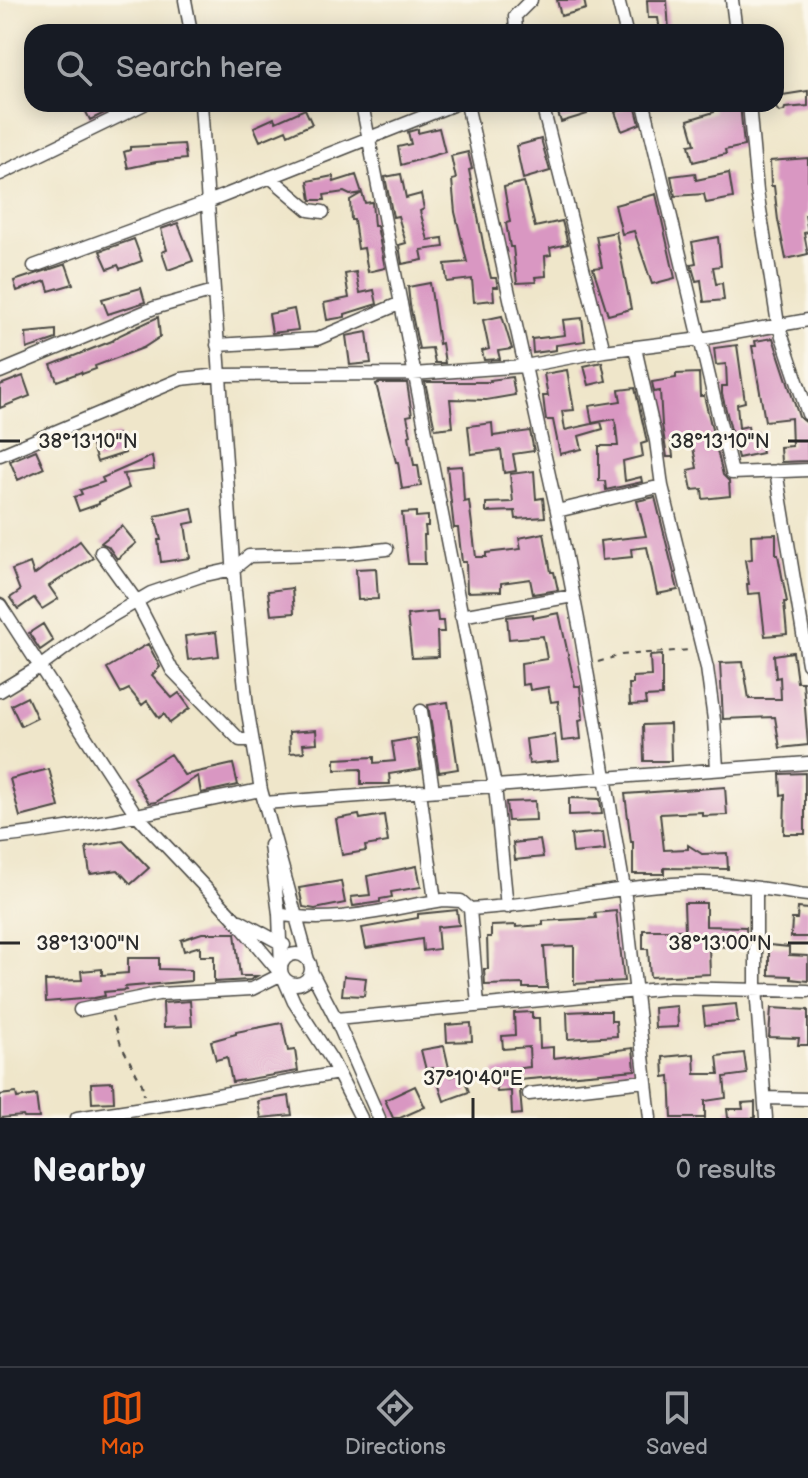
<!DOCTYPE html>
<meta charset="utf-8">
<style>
body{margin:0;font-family:"Balsamiq Sans",sans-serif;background:#20242c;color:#f1f3f6}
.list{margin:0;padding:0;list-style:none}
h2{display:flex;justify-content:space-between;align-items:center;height:104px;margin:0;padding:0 32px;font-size:34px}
h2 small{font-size:26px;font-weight:400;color:#9ea1a6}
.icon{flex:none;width:44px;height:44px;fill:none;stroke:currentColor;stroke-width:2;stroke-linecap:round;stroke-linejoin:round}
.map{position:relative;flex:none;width:808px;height:1118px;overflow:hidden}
.search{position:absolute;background:#171b24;box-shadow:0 4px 20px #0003;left:24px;right:24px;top:24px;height:88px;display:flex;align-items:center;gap:20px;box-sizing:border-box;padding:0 28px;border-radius:24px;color:#9ea1a6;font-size:30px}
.sheet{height:248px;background:#171b24}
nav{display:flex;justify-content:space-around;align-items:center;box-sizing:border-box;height:112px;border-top:2px solid #363941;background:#171b24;font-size:22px;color:#9ea1a6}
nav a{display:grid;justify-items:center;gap:4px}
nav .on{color:#ea580c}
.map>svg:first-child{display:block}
</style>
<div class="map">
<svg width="808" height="1118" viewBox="0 0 808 1118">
<rect width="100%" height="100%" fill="#fbf7ec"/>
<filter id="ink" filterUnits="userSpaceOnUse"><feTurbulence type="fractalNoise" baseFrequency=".0125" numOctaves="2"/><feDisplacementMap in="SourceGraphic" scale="16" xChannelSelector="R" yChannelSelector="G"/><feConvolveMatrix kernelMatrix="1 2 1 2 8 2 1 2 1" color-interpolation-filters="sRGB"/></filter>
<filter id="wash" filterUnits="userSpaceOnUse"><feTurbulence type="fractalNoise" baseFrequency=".006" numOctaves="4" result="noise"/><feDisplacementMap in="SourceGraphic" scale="32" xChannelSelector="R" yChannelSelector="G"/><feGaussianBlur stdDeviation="1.8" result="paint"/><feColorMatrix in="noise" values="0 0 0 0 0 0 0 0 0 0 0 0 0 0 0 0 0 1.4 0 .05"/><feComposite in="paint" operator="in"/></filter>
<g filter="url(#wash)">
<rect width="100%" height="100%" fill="#efe6ca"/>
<g id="blocks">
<path fill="#d997c2" d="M557,0H584L586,9L561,16Z
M647,0H667L669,32H660L658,18H648Z
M808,91V106L785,108L784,111L779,112L776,108V96Z
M82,104H123L90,120Z
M555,104H584L587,114L561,122Z
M712,104H740L744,146L725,150L726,154L693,162L689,145L695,144L688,120L714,112Z
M635,105L640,124L622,131L615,112Z
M305,109L312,124L288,135L286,130L260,141L254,127L274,118L276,122Z
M439,128L445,152L401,165L398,147L411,144L408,132L418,129V133Z
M541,139L550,171L523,179L516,146Z
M184,144L186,159L156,162L128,168L124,152L130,150V147Z
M468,152L472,169L469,170L484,248L491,278H496L498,287H493L494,300L474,302L472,279L447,282L445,264L467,262L455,212L452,180L456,179L451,156Z
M808,158V215H805L808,232L804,233L808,254L786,259L778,220L774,186H771L770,161Z
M695,173L696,180L729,173L733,198L706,203L704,194L675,196L671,176Z
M401,174L406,198L421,194L424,209L420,211L428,240L443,238L444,247L421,250L423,260L402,264L399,245L406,243L398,216L393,217L385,177Z
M356,175L362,193L350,195L344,192L324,195L325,200H311L308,181L333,176L334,182Z
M524,182L535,227L562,221L568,244L550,248L551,255L545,256L546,276L535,277L536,282L517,283L513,247H510L506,223L510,222L504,187Z
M362,193L365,203L372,202L374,226H377L385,268L368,272L364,248L358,249L354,220H351L350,200Z
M656,194L675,278L652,284L634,231L622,234L615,205Z
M178,223L193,261L168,270L162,252L167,250L161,229Z
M616,232L631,309L608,315L593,268L602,267L596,236Z
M718,237L721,266L713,267L716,284L722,283L724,300L704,302L701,280L696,281L691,264L696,263L692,242Z
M134,239L142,261L120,269L118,265L108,269L100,251Z
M66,264L73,284L49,291L46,281L17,291L14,281Z
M356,272L360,293L374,290L377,304L345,314V317L327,320L324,303L349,298L345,274Z
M430,283L439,344L442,343L445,363H435L432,348L419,349L410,305L408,287Z
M141,288L145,302L108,314L102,299Z
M294,309L298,330L272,333L269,314Z
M502,316L512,349L498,351L500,359L484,360L482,351L489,349L483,320Z
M158,317L160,337L143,348L95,366L96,369L82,374L81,372L57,381L51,365L112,341L120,335Z
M582,318L585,341L556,345V350L533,353L532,339L565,335L563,320Z
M56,330V339L27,349L26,333Z
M367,332L371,363L350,365L346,336Z
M773,338L799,417L807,423L808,461L781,462L780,447L792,446L791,418L765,421L752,346H756L755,341Z
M737,345L745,402L737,404L739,428L748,426L749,433L757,431L762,453L738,458L722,394V386H727L726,364L716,365L714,348Z
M602,362L606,381L589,385L584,366Z
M567,370L574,410L562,411L565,430L601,422L603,429L579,436L582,449L560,454L553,420H546L545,413L543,396H548L544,374Z
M699,373L700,396H704L723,475L729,481L730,496L703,499L702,489L692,490L688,470L697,468L691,437L671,439L673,457H667L662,425L660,391L654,392L652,382L676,378V374Z
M23,376L30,396L0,408V385Z
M512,377L515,395L486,400L450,399L453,427L435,429L425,382H491L490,380Z
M379,383H407L412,415L407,416L411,435L409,436L414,465H418L421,486L402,489L398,462H396L376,384Z
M635,388L647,442L641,444L643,456L623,461L625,481L641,477L642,482L606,490L605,481H599V446H618L615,419L592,423L589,406L621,401L619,390Z
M492,423L493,436L530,431L534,451L513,454L516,471L504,473L501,450L471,454L468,426Z
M118,434L125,453L97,462L91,443Z
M36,450L44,468L18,480L10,461Z
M152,456L154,470L123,474L129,488L99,502V504L79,511L74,497L82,494L80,490L104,482L102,478Z
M462,466L464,502L469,501L476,557H486V553L521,549L519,538L544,533L551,572H554L558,590L533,594L530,579L501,583V591L467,592L466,562H462L458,528H454L447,467Z
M534,471L536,499L543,498L545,517L516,519L515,511L486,512V503L513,502L510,474Z
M655,497L678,590L657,594L647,547L631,549L632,557L602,560L600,541L646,536L637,501Z
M192,508L195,522L185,524L190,558L161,562L158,540H161L155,516Z
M416,512V517L428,516V526H425L426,535H424L425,564H408L402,513Z
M122,526L136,543L117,559L108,546L101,543Z
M776,534V555H778L787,602H784L787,634L765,636L760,593L748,594L747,584H749L745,560L752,559L751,535Z
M80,541L93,558L49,586L58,599L42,609L34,598L18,609L10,598L20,591L12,570L30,563L34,575Z
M376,568L378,599L358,600L356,569Z
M292,588L294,613L271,615L268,591Z
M437,612L438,621H443L444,632H437L438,657L412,658L407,615Z
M559,613L575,686H580L583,719L579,720L581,739L562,741L558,701L551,702L548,687L530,690L529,684L522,685L521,663L547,659L543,636L509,639L507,617L533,614V618Z
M43,624L53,641L40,650L29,633Z
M216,632L219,656L188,660L185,636Z
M148,644L160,667L152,675L172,698L179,693L190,708L170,723L164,714L159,718L147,701L142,705L129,689L121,693L107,668Z
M793,652L797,682H803L808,745L780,748L775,717L723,719L720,663L743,662L749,699H781L780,677L776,678L774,655Z
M662,655V696L645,697L646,704L630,705L629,684H633V677L651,676L650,656Z
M27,697L37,718L21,726L11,705Z
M448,702L458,769L439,772L428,705Z
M670,724L671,761H644L643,725Z
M316,730L317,743L303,744L304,752L290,753L289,732Z
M555,735L558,761L529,764L526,739Z
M416,738L421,769L389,774L390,784H361V769L335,770V759L374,757V763L395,761L392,742Z
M170,754L184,775L233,764L238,785L201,793L198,776L156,802L149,803L133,777Z
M49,769L59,807L20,817L10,779Z
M805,773V834H784L785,794L781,795L780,774Z
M725,787L727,815L702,816V812L660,814L664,850L688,849V845L702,854L727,853L728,869L664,868V874H633V842H631L625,794Z
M569,798L600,799L602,814L569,815Z
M535,801L536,820L508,821L506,802Z
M359,815L360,819L384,815L388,842L365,846L366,851L342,855L336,819Z
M603,832L605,850L573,853L571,835Z
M540,840L543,857L515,860L513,843Z
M123,841L149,868L131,884L118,870L90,874L86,847Z
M417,866L421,887L391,892L392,897L380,899V902L353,906L351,897L370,895L367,876Z
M341,881L345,903L315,909L303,907L299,888Z
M684,903H706V926L746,927L747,946L709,947L710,974L650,977L648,949H643V930H685Z
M798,908L808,909V937H791L792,919H797Z
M457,910L459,925L437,927L439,949L423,951L422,939L366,948L362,928L418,918V914Z
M616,911L624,981L574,984V946L544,947L547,988H523V984L485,985L484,969H488L487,937H491V926L516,925V927L543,925V921L596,918L595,913Z
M202,933H235L240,976H257L250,980L214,982V956H200V946L184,951L181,940Z
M769,945L789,947V955L808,956V981L791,979V976L769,975Z
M128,958H159V969L191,970V981L125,987L126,990L104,992L105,996L94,998L46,1002L45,981L82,980L81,971L102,969V975L128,973Z
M344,976L366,978L364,996L342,995Z
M190,1001L192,1026L164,1027L163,1003Z
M736,1004L738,1022L705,1025L703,1007Z
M677,1006L678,1027L655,1028L654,1008Z
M771,1008L808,1010V1045H798L799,1038L769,1037Z
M589,1011H611V1021H616L617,1036L568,1039L567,1012Z
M532,1012V1018H539L540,1048L553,1047V1058L633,1048L635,1070L519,1080L522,1114L512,1115L511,1091L497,1092L494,1071L530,1067L529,1047L503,1049L502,1036L515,1035L514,1013Z
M282,1023L288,1051L295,1050L298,1071L232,1082L227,1057L216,1060L211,1041L236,1034V1032Z
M471,1023L472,1041L447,1042L446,1025Z
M444,1046L451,1077L462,1073L469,1092L444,1101L433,1068L426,1070L421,1050Z
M744,1053L747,1074L724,1077L726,1098L705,1101V1118H672L670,1076L664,1077L663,1057L694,1054L695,1074H719L717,1056Z
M113,1082L114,1102L92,1103L91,1083Z
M415,1086L425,1107L400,1118H393L385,1100Z
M16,1093L17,1098L36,1095L39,1118H24L23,1116L0,1118V1095Z
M289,1096L292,1115L261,1118L258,1101Z
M755,1102V1118H728L727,1109H743L742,1103Z"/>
</g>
</g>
<g filter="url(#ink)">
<use href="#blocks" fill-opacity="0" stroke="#484743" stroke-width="2"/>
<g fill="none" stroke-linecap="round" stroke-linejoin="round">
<g stroke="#484743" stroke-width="15">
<path id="minor" d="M185,0L191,32
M618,0L626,32
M732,0L736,32
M516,32L515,16L531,0
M201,104L235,591L247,707L261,790L308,960
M362,104L495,786L507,907
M467,104L557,511L580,630L624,888L650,1118
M542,104L604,351
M644,104L732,473L808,470
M749,104L757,191L778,324L808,414
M0,174L144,104
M270,177L309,210L323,212
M34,266L208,202L455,104
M217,345L317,339L401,303
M635,348L656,441L662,486L707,668L714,720L717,768
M0,372L154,308L214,291
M0,455L181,379L219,375L413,374L525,366L604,351L701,339L808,320
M776,471L808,664
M557,511L662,486
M101,552L137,602L172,670L240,740H252
M0,605L135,813L234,918L281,974
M461,616L573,596
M0,691L41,666L98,624L151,593L201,576L233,569L249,556L349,553L387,549
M421,711L433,790
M420,791L435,901
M264,803L808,763
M0,837C88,828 174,806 261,790
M270,845L279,914L281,968
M756,889V988L766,1118
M470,909L478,1005
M279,914C332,926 390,908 443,900L461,901L470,909C548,905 625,883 703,883C738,883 774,891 808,895
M240,921L284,945
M281 969a15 15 0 1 1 30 0a15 15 0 1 1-30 0Z
M311,971L336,1019L379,1118
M284,979L294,1002L331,1059L361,1118
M80,1010L158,994L252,989L282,974
M336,1019L670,988L808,991
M529,1094L645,1081
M765,1098L808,1099
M77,1118L168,1104L338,1073"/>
</g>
<path stroke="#484743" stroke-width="2" stroke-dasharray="6 6" stroke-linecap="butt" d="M598,662L621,655L690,650
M112,1016L121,1045L142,1084L144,1095"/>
<use href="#minor" stroke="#fff" stroke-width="12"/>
</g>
</g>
<path fill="none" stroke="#2b2b2b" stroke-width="3" d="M0,441H20M788,441H808M0,943H20M788,943H808M473,1098V1118"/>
<g font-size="20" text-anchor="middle" fill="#2b2b2b" stroke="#fbf7ec" stroke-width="6" stroke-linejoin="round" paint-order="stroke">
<text x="88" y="448">38°13'10"N</text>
<text x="720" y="448">38°13'10"N</text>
<text x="88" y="950">38°13'00"N</text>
<text x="720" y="950">38°13'00"N</text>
<text x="473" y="1085">37°10'40"E</text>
</g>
</svg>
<div class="search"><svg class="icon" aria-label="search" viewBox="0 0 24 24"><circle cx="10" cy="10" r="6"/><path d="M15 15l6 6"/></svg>Search here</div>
</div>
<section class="sheet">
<h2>Nearby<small>0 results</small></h2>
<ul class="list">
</ul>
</section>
<nav>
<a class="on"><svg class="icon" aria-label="map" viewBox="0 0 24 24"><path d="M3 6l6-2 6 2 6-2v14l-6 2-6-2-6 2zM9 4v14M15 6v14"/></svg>Map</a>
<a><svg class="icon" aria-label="directions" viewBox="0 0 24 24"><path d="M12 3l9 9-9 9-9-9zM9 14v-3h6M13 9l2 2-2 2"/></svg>Directions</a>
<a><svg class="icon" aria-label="saved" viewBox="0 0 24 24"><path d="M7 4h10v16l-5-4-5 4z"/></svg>Saved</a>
</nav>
